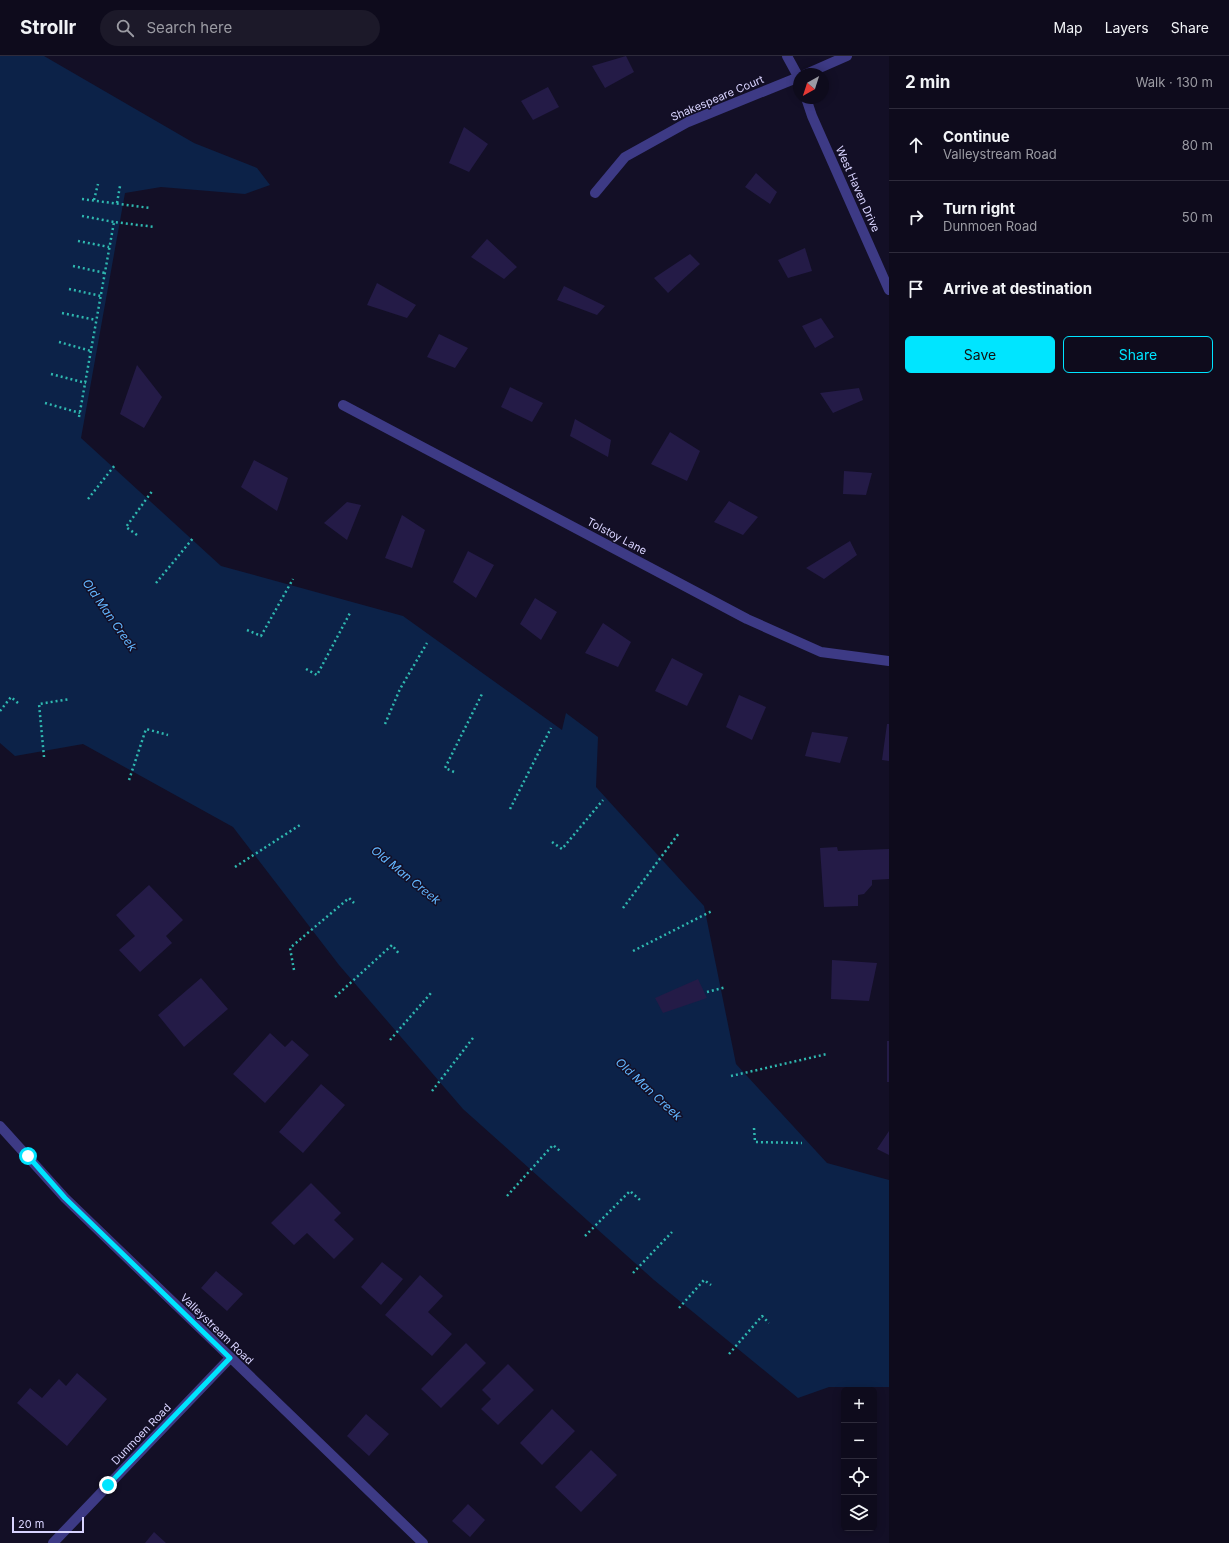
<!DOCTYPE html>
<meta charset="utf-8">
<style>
body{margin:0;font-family:Inter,sans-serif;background:#1c1929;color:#f1f3f6}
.controls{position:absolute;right:12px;bottom:12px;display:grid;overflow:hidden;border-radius:6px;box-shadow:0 2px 10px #0003}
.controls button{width:36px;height:36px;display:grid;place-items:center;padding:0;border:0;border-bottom:1px solid #2e2b3b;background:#0e0b1c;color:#f1f3f6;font:20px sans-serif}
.compass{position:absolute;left:793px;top:12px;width:36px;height:36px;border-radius:50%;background:#0e0b1c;box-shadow:0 2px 10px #0003;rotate:219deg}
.scale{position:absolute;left:12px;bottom:10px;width:72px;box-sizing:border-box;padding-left:4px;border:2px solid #d9d4ff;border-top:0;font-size:11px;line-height:14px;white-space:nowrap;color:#d9d4ff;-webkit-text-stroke:3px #130f26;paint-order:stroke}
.stop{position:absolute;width:12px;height:12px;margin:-9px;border:3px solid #00e5ff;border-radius:50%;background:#fff}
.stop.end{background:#00e5ff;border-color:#fff;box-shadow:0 1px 4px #0008}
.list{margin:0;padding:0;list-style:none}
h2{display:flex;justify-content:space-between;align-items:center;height:52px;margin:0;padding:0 16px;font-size:17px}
h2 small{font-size:13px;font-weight:400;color:#9b9ba3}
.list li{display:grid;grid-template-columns:26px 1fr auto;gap:12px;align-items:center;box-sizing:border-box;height:72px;padding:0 16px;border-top:1px solid #2e2b3b}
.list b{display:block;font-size:15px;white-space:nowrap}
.list p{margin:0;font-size:13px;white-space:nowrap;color:#9b9ba3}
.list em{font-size:13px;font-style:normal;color:#9b9ba3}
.actions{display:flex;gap:8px;padding:12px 16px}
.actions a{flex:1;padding:9px 0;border:1px solid #00e5ff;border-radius:6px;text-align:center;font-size:14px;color:#00e5ff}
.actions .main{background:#00e5ff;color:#111}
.icon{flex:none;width:22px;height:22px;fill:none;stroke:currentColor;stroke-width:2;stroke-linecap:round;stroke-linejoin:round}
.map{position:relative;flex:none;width:889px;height:1487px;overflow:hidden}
header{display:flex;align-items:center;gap:24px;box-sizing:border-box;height:56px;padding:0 20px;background:#0e0b1c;border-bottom:1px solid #2e2b3b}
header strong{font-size:19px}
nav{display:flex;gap:22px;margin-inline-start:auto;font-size:14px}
.search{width:280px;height:36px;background:#1c1929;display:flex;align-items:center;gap:10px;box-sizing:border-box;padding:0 14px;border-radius:22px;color:#9b9ba3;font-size:15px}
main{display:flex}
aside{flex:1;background:#0e0b1c}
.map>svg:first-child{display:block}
</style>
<header>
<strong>Strollr</strong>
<div class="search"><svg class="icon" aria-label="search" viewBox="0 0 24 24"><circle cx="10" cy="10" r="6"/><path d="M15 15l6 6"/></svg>Search here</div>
<nav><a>Map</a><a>Layers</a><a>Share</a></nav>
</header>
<main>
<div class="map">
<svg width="889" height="1487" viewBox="0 0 889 1487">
<rect width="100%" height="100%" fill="#130f26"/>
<path fill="#0c2248" d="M0,0H44L194,87L257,112L270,129L245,138L161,131L125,137L81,382L221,510L403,560L562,674L566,657L598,681L596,731L704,850L736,1008L827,1107L889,1124V1331H829L798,1342L654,1224L463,1053L339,909L233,771L83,688L15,700L0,687Z"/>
<path fill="#241b47" d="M626,0L634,16L605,32L592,10Z
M548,31L559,51L533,64L521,45Z
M464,71L488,88L469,116L449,107Z
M756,117L777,136L770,148L745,131Z
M487,183L517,211L504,223L471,201Z
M805,192L812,215L788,222L778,204Z
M690,198L700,208L668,237L654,222Z
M377,227L416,249L407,262L367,249Z
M564,230L605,250L597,259L557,244Z
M821,262L834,281L815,292L802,270Z
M439,278L468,292L455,312L427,301Z
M137,309L162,341L144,372L120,358Z
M510,331L543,347L532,366L501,351Z
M859,332L863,344L833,357L820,337Z
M575,363L611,384L608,401L570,380Z
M670,376L700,395L687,425L651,408Z
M254,404L288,422L277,455L241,431Z
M844,415L872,417L866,439L843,438Z
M729,445L758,461L743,479L714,466Z
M347,446L361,449L347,484L324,467Z
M402,459L425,474L412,512L385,502Z
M850,485L857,499L824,523L806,512Z
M468,495L494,509L476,542L453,526Z
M535,542L557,556L541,584L520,568Z
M603,567L631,586L618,611L585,597Z
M672,602L703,618L687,650L655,635Z
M739,639L766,651L752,684L726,671Z
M887,668H889V705L882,704Z
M812,676L848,681L840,707L805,700Z
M837,791L838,795L889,793V823L872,824V829L864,838L858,839V850L824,851L820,792Z
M149,829L183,864L166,880L172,887L140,916L119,894L135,880L116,859Z
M832,904L877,907L869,945L831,943Z
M201,922L228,953L184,991L158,959Z
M698,923L707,942L663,957L655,942Z
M270,977L285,991L292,984L309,999L265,1047L233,1018Z
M887,985H889V1026H887Z
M321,1028L345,1049L303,1097L279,1076Z
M889,1075V1099L877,1093Z
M311,1127L341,1157L334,1164L354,1183L334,1203L307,1177L294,1189L271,1167Z
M382,1206L403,1223L381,1249L361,1231Z
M216,1215L243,1238L227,1255L201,1232Z
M420,1219L443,1240L428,1256L452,1278L432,1300L385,1259Z
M466,1287L486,1307L441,1352L421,1333Z
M508,1308L534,1334L498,1369L481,1353L491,1343L482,1334Z
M77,1317L107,1343L67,1390L17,1347L30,1332L42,1342L59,1323L66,1330Z
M552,1353L575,1375L542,1409L520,1387Z
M366,1358L389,1378L369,1400L347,1380Z
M591,1394L617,1419L581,1456L555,1431Z
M468,1448L485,1464L470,1481L452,1465Z
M154,1476L166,1487H145Z"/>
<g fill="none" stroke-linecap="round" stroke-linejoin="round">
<path stroke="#2fb8b0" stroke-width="2.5" stroke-dasharray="2 3" stroke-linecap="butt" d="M82,143L150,152
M94,144L98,128
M117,147L120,130
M82,160L114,166
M78,185L109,191
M73,210L105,217
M69,233L101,240
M62,257L96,264
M59,286L91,295
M51,318L86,327
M45,347L80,357
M79,361L114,166L155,171
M88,443L115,409
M137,479L126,471L153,434
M156,527L194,481
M247,574L261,580L293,523
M306,613L317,619L350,557
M0,655L11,641L18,647
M385,668L400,633L427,587
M44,701L39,648L70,643
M454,716L445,712L482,638
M129,724L146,673L168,679
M510,753L551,672
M552,786L562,793L603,744
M235,811L300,769
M623,852L679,777
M633,895L712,855
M294,914L290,892L349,842L354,847
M707,936L726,931
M335,941L392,889L400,899
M390,984L431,937
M731,1020L827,998
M432,1035L473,982
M754,1072L755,1086L802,1087
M507,1140L553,1089L560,1095
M585,1180L630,1135L640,1144
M633,1217L672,1176
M679,1252L704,1224L711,1229
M729,1298L762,1260L769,1267"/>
<path stroke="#3d3a85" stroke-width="10" d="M787,0L799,22
M806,18L847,0
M806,42L812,60L889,234
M595,137L625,101L688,66L799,21
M343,349L747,563L821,596L889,605
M0,1070L65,1142L423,1487
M53,1487L230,1302"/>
</g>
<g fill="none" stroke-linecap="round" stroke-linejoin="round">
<path stroke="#00e5ff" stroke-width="5" d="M28,1100L65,1142L230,1302L108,1429"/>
</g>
<g text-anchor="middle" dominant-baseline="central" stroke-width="3" stroke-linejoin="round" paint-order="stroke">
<g font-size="11" fill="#d9d4ff" stroke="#130f26">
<text transform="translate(717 42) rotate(-23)">Shakespeare Court</text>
<text transform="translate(858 133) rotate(66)">West Haven Drive</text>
<text transform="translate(617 480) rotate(28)">Tolstoy Lane</text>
<text transform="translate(217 1273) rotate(44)">Valleystream Road</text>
<text transform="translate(141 1378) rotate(-46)">Dunmoen Road</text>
</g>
<g font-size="12" font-style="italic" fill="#62b6ff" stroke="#130f26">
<text transform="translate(110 559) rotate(55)">Old Man Creek</text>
<text transform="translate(406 819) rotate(39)">Old Man Creek</text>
<text transform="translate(649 1033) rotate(43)">Old Man Creek</text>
</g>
</g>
</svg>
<div class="controls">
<button>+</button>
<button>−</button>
<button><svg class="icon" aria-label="locate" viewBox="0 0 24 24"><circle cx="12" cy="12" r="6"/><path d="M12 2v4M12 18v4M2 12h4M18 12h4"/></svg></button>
<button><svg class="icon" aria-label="layers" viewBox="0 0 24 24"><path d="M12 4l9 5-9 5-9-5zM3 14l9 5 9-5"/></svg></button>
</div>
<svg class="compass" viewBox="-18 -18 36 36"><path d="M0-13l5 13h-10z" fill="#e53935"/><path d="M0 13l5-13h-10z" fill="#9b9ba3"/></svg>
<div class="scale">20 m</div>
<div class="stop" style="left:28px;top:1100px"></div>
<div class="stop end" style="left:108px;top:1429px"></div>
</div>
<aside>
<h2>2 min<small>Walk · 130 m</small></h2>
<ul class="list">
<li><svg class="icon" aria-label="ahead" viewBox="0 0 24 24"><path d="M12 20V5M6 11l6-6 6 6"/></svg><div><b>Continue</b><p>Valleystream Road</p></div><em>80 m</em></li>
<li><svg class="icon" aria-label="right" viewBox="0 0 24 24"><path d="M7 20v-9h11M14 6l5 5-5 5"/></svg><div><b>Turn right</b><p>Dunmoen Road</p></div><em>50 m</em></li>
<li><svg class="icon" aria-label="arrive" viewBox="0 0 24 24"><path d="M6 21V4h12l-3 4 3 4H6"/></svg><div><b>Arrive at destination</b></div></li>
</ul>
<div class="actions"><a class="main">Save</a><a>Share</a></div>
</aside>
</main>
